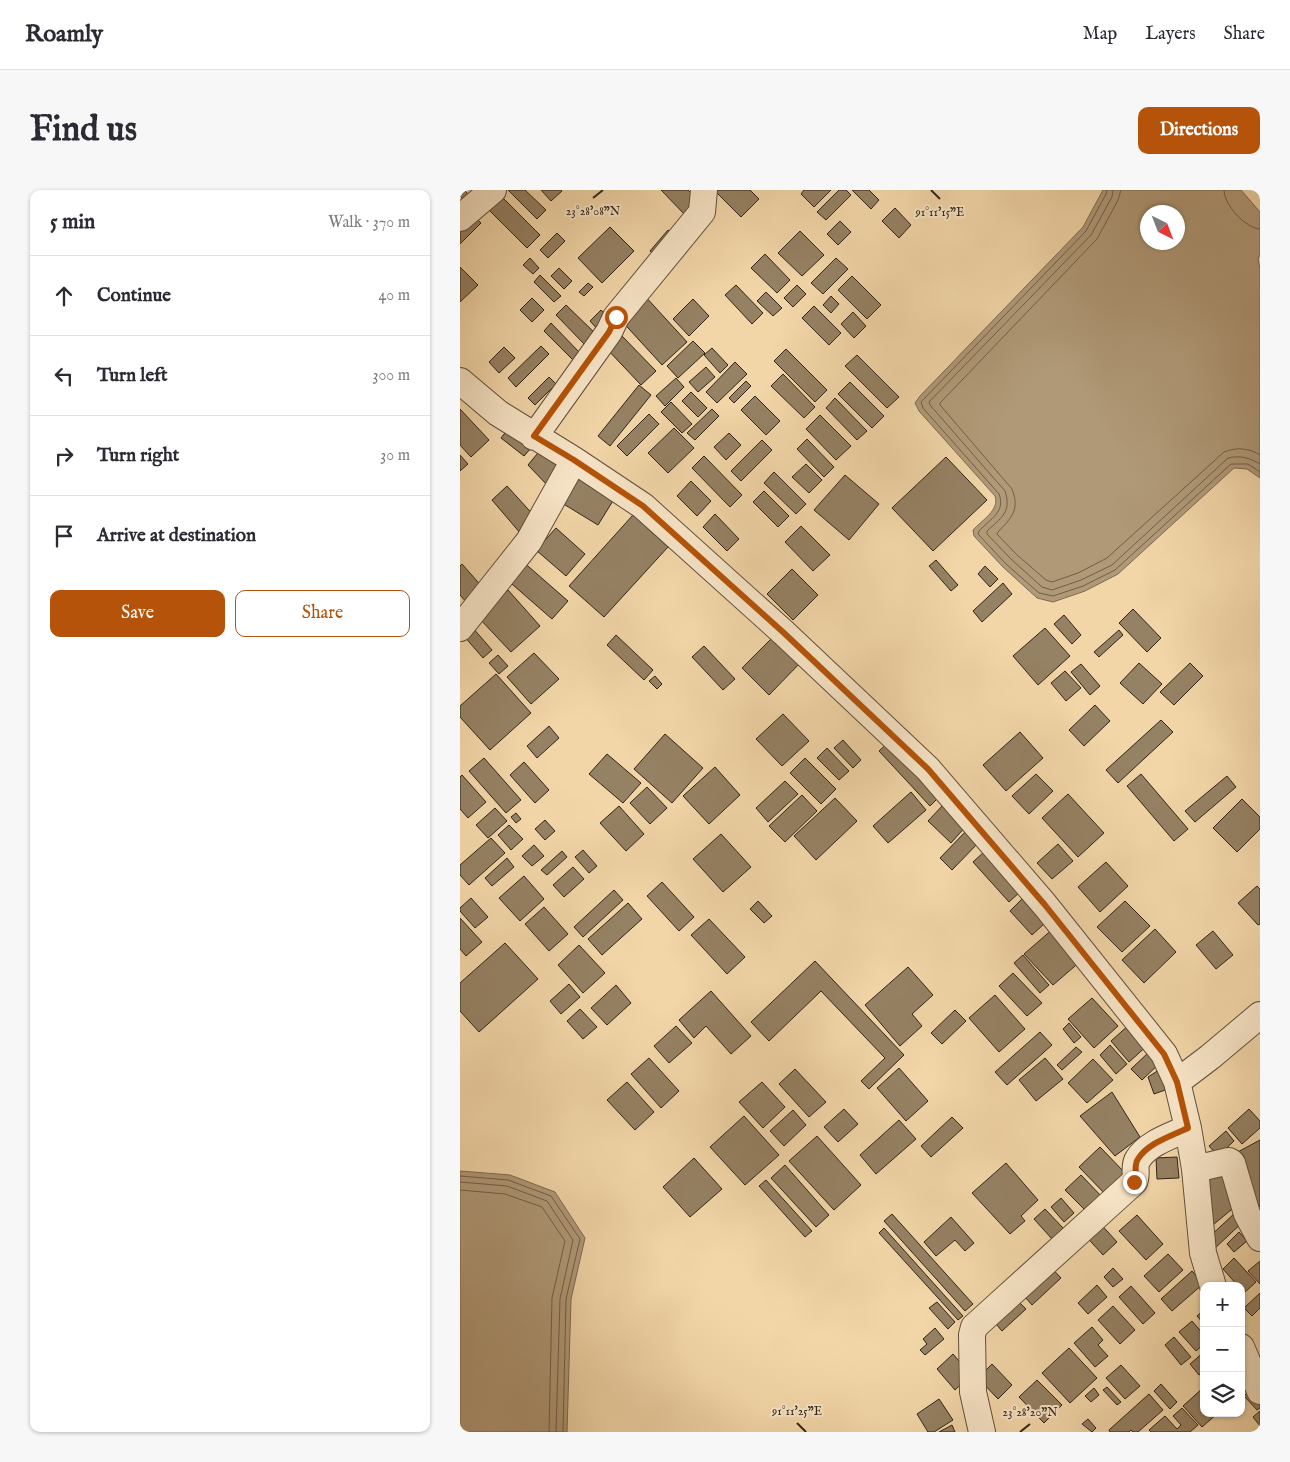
<!DOCTYPE html>
<meta charset="utf-8">
<style>
body{margin:0;font-family:"IM FELL English",serif;background:#f7f7f7;color:#2b2b33}
.controls{position:absolute;right:15px;bottom:15px;display:grid;overflow:hidden;border-radius:10px;box-shadow:0 1px 4px #0004}
.controls button{width:45px;height:45px;display:grid;place-items:center;padding:0;border:0;border-bottom:1px solid #e1e1e2;background:#fff;color:#2b2b33;font:25px sans-serif}
.compass{position:absolute;left:680px;top:15px;width:45px;height:45px;border-radius:50%;background:#fff;box-shadow:0 1px 4px #0004;rotate:138deg}
.stop{position:absolute;width:15px;height:15px;margin:-11px;border:4px solid #b45309;border-radius:50%;background:#fff}
.stop.end{background:#b45309;border-color:#fff;box-shadow:0 1px 5px #0008}
.list{margin:0;padding:0;list-style:none}
h2{display:flex;justify-content:space-between;align-items:center;height:65px;margin:0;padding:0 20px;font-size:21px}
h2 small{font-size:16px;font-weight:400;color:#7c7c81}
.list li{display:grid;grid-template-columns:32px 1fr auto;gap:15px;align-items:center;box-sizing:border-box;height:80px;padding:0 20px;border-top:1px solid #e1e1e2}
.list b{display:block;font-size:19px;white-space:nowrap}
.list em{font-size:16px;font-style:normal;color:#7c7c81}
.actions{display:flex;gap:10px;padding:15px 20px}
.actions a{flex:1;padding:11px 0;border:1px solid #b45309;border-radius:10px;text-align:center;font-size:18px;color:#b45309}
.actions .main{background:#b45309;color:#fff}
.icon{flex:none;width:28px;height:28px;fill:none;stroke:currentColor;stroke-width:2;stroke-linecap:round;stroke-linejoin:round}
.map{position:relative;flex:none;width:800px;height:1242px;overflow:hidden;border-radius:10px}
header{display:flex;align-items:center;gap:30px;box-sizing:border-box;height:70px;padding:0 25px;background:#fff;border-bottom:1px solid #e1e1e2}
header strong{font-size:24px}
nav{display:flex;gap:28px;margin-inline-start:auto;font-size:18px}
.intro{display:flex;align-items:center;justify-content:space-between;box-sizing:border-box;height:120px;padding:0 30px}
h1{margin:0;font-size:35px}
.button{padding:12px 22px;border-radius:10px;background:#b45309;color:#fff;font-size:18px;font-weight:700}
main{display:flex;gap:30px;padding:0 30px}
aside{flex:1;background:#fff;border-radius:10px;box-shadow:0 1px 4px #0004}
.map>svg:first-child{display:block}
</style>
<header>
<strong>Roamly</strong>
<nav><a>Map</a><a>Layers</a><a>Share</a></nav>
</header>
<div class="intro"><h1>Find us</h1><a class="button">Directions</a></div>
<main>
<aside>
<h2>5 min<small>Walk · 370 m</small></h2>
<ul class="list">
<li><svg class="icon" aria-label="ahead" viewBox="0 0 24 24"><path d="M12 20V5M6 11l6-6 6 6"/></svg><div><b>Continue</b></div><em>40 m</em></li>
<li><svg class="icon" aria-label="left" viewBox="0 0 24 24"><path d="M17 20v-9H6M10 6l-5 5 5 5"/></svg><div><b>Turn left</b></div><em>300 m</em></li>
<li><svg class="icon" aria-label="right" viewBox="0 0 24 24"><path d="M7 20v-9h11M14 6l5 5-5 5"/></svg><div><b>Turn right</b></div><em>30 m</em></li>
<li><svg class="icon" aria-label="arrive" viewBox="0 0 24 24"><path d="M6 21V4h12l-3 4 3 4H6"/></svg><div><b>Arrive at destination</b></div></li>
</ul>
<div class="actions"><a class="main">Save</a><a>Share</a></div>
</aside>
<div class="map">
<svg width="800" height="1242" viewBox="0 0 800 1242">
<rect width="100%" height="100%" fill="#f2d6a8"/>
<filter id="stains"><feTurbulence type="fractalNoise" baseFrequency=".004" numOctaves="4"/><feColorMatrix values="0 0 0 0 .2 0 0 0 0 .09 0 0 0 0 .02 0 0 0 .5 -.17"/></filter>
<radialGradient id="worn" r=".72"><stop offset=".6" stop-color="#630" stop-opacity="0"/><stop offset="1" stop-color="#630" stop-opacity=".3"/></radialGradient>
<path fill="#b09977" stroke="#7d6a51" fill-rule="evenodd" d="M643,0H781L800,22V64L798,69L800,79V288L787,279L774,278L658,384L625,401L593,412L577,408L543,377L514,346L513,340C522,330 540,320 535,306L459,221L455,213L460,206L623,37ZM688,22H718V52H688Z
M0,981L50,985L95,1002L125,1048L111,1109L107,1242H0Z"/>
<g fill="none" stroke-linecap="round" stroke-linejoin="round">
<path stroke="#705e48" stroke-width="1" d="M647,0L646,4L626,41L461,212L463,218L539,304C546,322 530,329 519,341L518,344L546,374L579,403L593,406L623,396L655,380L771,274H788L800,282
M653,0L652,7L631,45L469,212L470,215L545,301C552,322 541,328 527,341V344L551,369L582,397L592,400L621,390L652,375L768,268C780,265 790,268 800,274
M661,0L658,10L637,49L480,213V215L552,299C560,320 552,327 538,342L537,344L556,364L586,390L592,392L618,383L647,368L764,262C776,257 790,258 800,265
M764,0C764,15 785,38 800,39
M0,986L48,990L91,1006L120,1049L106,1109L103,1242
M0,992L47,996L87,1011L113,1050L100,1109L96,1242
M0,1000L45,1004L82,1017L105,1051L92,1108L89,1242"/>
</g>
<path fill="#958163" stroke="#312418" d="M0,0H4L10,6L5,11L0,6Z
M48,0H65L86,20L77,29Z
M81,0H101L102,1L91,11Z
M201,0H228L242,14L227,27Z
M254,0H290L299,9L281,27Z
M344,0H371L354,17L341,4Z
M379,0H386L391,5L366,30L357,22Z
M392,0H409L419,10L411,19Z
M41,6L80,45L67,58L28,19Z
M435,18L451,35L439,48L422,31Z
M11,23L21,33L0,54V33Z
M380,31L391,42L378,55L367,44Z
M150,37L174,61L142,93L118,68Z
M208,40L217,48L199,69L190,61Z
M340,41L364,65L342,86L318,63Z
M97,43L105,51L88,68L80,60Z
M305,64L330,90L317,103L291,78Z
M70,68L79,78L73,84L63,75Z
M376,68L388,79L363,104L351,93Z
M0,77L18,95L0,112Z
M99,78L112,91L104,99L91,86Z
M80,85L101,106L94,112L74,92Z
M392,86L421,115L407,129L378,100Z
M128,93L133,97L124,106L119,102Z
M276,95L303,123L292,134L265,105Z
M337,95L346,104L333,117L324,108Z
M306,102L322,118L313,126L297,111Z
M183,104L227,152L202,175L158,127Z
M371,106L379,114L371,123L363,115Z
M72,108L84,120L72,132L60,120Z
M233,109L249,126L229,146L213,129Z
M106,115L138,146L127,157L96,125Z
M354,116L381,143L369,155L342,128Z
M141,120L150,130L139,141L130,131Z
M393,122L406,136L394,148L381,134Z
M91,133L120,163L113,170L84,141Z
M161,145L196,181L181,195L146,158Z
M233,151L245,163L218,188L207,176Z
M81,156L89,164L56,197L48,188Z
M44,157L55,168L39,183L29,172Z
M252,158L268,175L260,183L244,165Z
M326,159L367,200L355,212L314,171Z
M397,165L439,207L427,218L385,176Z
M275,172L287,184L257,213L246,202Z
M246,177L255,187L238,202L229,192Z
M323,184L355,217L344,228L311,196Z
M89,187L96,194L75,215L68,208Z
M216,188L224,197L205,216L196,206Z
M286,191L291,196L274,213L269,208Z
M390,192L424,226L412,238L378,204Z
M179,195L191,205L150,256L138,246Z
M231,202L247,218L238,227L222,211Z
M295,206L320,231L306,245L281,220Z
M375,208L407,241L397,250L366,218Z
M211,212L232,234L222,243L201,222Z
M0,219L29,250L11,267L0,255Z
M252,219L259,226L235,250L227,243Z
M189,224L199,234L167,266L157,256Z
M360,225L391,256L376,270L346,239Z
M214,238L234,258L208,283L188,263Z
M48,239L71,258L64,266L41,248Z
M269,243L281,255L266,270L254,257Z
M347,249L374,277L364,287L337,259Z
M302,250L312,260L281,291L271,281Z
M82,258L103,272L90,298L68,275Z
M0,265L8,274L0,281Z
M244,266L282,305L270,317L232,278Z
M486,267L527,310L473,361L432,318Z
M346,274L362,290L349,303L332,287Z
M115,280L156,306L138,335L97,310Z
M314,282L346,314L336,324L304,293Z
M385,285L419,314L389,350L354,320Z
M231,291L251,311L237,326L217,306Z
M47,296L77,329L61,344L32,310Z
M304,301L329,326L318,337L293,312Z
M255,324L279,349L267,361L243,337Z
M173,325L208,357L144,427L109,396Z
M341,336L370,365L353,381L325,352Z
M96,338L125,364L106,386L76,360Z
M61,370L108,411L92,429L45,388Z
M476,370L498,395L491,401L469,376Z
M2,374L25,400L8,414L0,405V376Z
M525,376L538,389L530,397L518,384Z
M332,379L358,405L333,430L307,404Z
M543,393L552,404L522,432L513,421Z
M48,400L80,436L51,462L18,427Z
M673,419L701,448L687,462L659,433Z
M604,425L621,445L612,454L594,434Z
M12,437L32,460L23,468L3,445Z
M585,438L610,466L578,495L553,466Z
M659,440L663,445L639,467L634,462Z
M156,445L193,480L184,490L147,455Z
M315,445L341,472L309,505L282,478Z
M244,456L275,489L263,500L232,467Z
M74,463L99,489L71,514L47,487Z
M38,465L48,476L39,484L29,473Z
M679,473L702,494L683,514L660,493Z
M730,473L743,486L714,515L700,502Z
M621,474L640,496L630,505L611,482Z
M605,481L621,498L606,511L591,493Z
M36,484L71,523L30,560L0,527V516Z
M195,486L202,494L197,499L189,491Z
M635,515L650,531L624,556L609,540Z
M323,524L349,551L322,576L296,549Z
M701,530L713,542L658,593L646,580Z
M89,536L99,548L77,568L67,556Z
M560,542L583,568L546,601L523,575Z
M205,544L243,578L212,613L174,579Z
M383,550L401,570L393,578L374,558Z
M430,551L481,605L470,616L419,561Z
M367,558L389,581L379,590L357,568Z
M147,564L181,593L163,613L129,584Z
M24,568L61,610L46,623L9,581Z
M345,568L376,599L361,614L330,583Z
M64,572L89,600L75,613L50,585Z
M255,577L280,605L249,634L223,606Z
M576,584L593,601L569,624L552,606Z
M681,584L728,639L714,651L667,596Z
M2,585L26,612L8,628L0,619V587Z
M767,586L776,597L735,632L725,621Z
M325,591L338,604L308,632L296,618Z
M187,597L207,618L190,634L170,613Z
M451,602L466,620L428,653L413,636Z
M608,604L644,643L618,667L582,628Z
M342,605L357,621L325,652L309,636Z
M375,608L397,631L356,670L334,646Z
M782,609L800,627V639L777,662L753,638Z
M484,614L507,635L491,653L468,631Z
M159,616L184,644L166,661L140,633Z
M35,618L47,631L28,648L16,635Z
M56,623L61,629L56,633L51,627Z
M85,630L95,641L85,650L75,639Z
M49,635L63,649L51,660L38,645Z
M510,637L522,649L492,680L480,668Z
M261,644L291,677L263,702L233,669Z
M31,648L45,663L9,695L0,685V675Z
M598,654L613,671L592,689L577,673Z
M74,655L84,666L72,676L62,666Z
M123,660L137,676L129,683L115,667Z
M102,661L107,667L87,685L81,680Z
M525,661L561,701L549,712L513,672Z
M47,668L54,677L32,696L25,688Z
M646,672L668,696L640,722L618,697Z
M113,677L124,689L104,707L93,695Z
M64,686L84,709L60,731L39,708Z
M202,692L234,727L219,741L187,706Z
M797,696L800,699V734L798,735L778,713Z
M154,700L163,710L123,747L114,737Z
M11,708L28,727L15,738L0,721V718Z
M562,709L584,734L572,745L550,721Z
M298,711L312,726L304,733L290,719Z
M665,711L690,736L662,762L637,737Z
M168,713L182,729L142,765L128,749Z
M84,717L108,744L89,761L65,734Z
M0,728L22,752L6,766L0,759Z
M249,729L285,767L267,784L231,745Z
M594,738L622,770L593,795L564,764Z
M695,739L716,762L684,793L662,770Z
M753,741L773,765L756,779L736,755Z
M45,753L78,789L19,842L0,821V793Z
M119,755L145,783L123,803L98,775Z
M563,765L589,795L580,803L554,773Z
M355,771L444,865L409,899L401,891L425,868L361,801L309,851L291,832Z
M448,777L473,805L452,824L462,836L440,856L405,815Z
M553,783L582,813L567,826L539,796Z
M109,794L120,807L101,824L90,811Z
M156,795L171,813L147,835L131,818Z
M251,801L291,846L271,864L246,836L234,848L219,830Z
M535,805L565,839L539,862L509,828Z
M632,808L658,836L634,858L608,829Z
M120,819L137,837L123,849L107,831Z
M495,820L506,831L482,854L471,843Z
M609,833L621,847L614,853L603,839Z
M671,833L689,854L669,872L651,851Z
M216,836L232,853L209,873L194,856Z
M580,842L592,855L547,895L535,882Z
M650,855L667,874L656,884L640,865Z
M616,857L622,862L602,880L597,875Z
M689,862L700,873L682,890L671,879Z
M189,868L219,901L201,918L171,884Z
M585,868L603,889L576,911L559,890Z
M633,869L653,890L627,913L608,893Z
M439,878L468,911L446,931L417,898Z
M702,878L708,899L694,904L688,887Z
M335,879L366,912L349,927L319,894Z
M167,892L194,922L175,940L147,910Z
M302,892L325,917L303,938L279,912Z
M652,902L680,947L655,966L620,926Z
M384,919L398,934L378,952L364,937Z
M789,919L800,931V938L782,954L768,938Z
M333,920L346,935L324,956L310,941Z
M284,926L319,965L285,995L250,957Z
M492,927L503,938L471,967L461,956Z
M439,930L456,949L416,984L400,965Z
M766,941L774,951L758,966L749,956Z
M357,946L401,995L374,1020L329,971Z
M800,950V1016L799,1017L774,964Z
M640,957L667,985L646,1005L619,977Z
M717,967L719,988L697,989L696,968Z
M234,968L262,999L230,1027L203,997Z
M546,973L578,1010L561,1026L565,1031L550,1044L512,1003Z
M325,975L369,1025L356,1037L311,988Z
M765,978L777,1015L748,1039L744,989Z
M621,985L644,1009L629,1024L605,1000Z
M306,990L352,1041L345,1047L299,996Z
M601,1008L614,1023L604,1032L591,1017Z
M585,1019L603,1038L592,1049L574,1029Z
M777,1021L785,1030L754,1059L746,1050Z
M432,1024L513,1114L505,1121L424,1031Z
M677,1025L703,1054L686,1070L659,1041Z
M491,1027L514,1053L505,1061L495,1050L476,1066L464,1052Z
M637,1030L657,1052L643,1065L623,1043Z
M424,1038L503,1126L498,1130L419,1043Z
M779,1042L787,1051L774,1062L767,1054Z
M708,1064L723,1080L699,1102L684,1086Z
M774,1068L796,1092L784,1103L781,1100V1096H778L763,1079Z
M800,1071V1094L788,1081Z
M587,1073L601,1088L572,1115L558,1099Z
M653,1078L663,1089L653,1097L644,1087Z
M732,1081L743,1094L712,1121L701,1109Z
M637,1095L647,1107L628,1124L618,1113Z
M671,1096L695,1123L683,1134L659,1107Z
M800,1103V1118L792,1126L784,1118Z
M553,1106L566,1119L542,1141L530,1127Z
M477,1112L495,1132L488,1139L469,1118Z
M653,1116L675,1140L660,1154L638,1130Z
M744,1120V1134L737,1126Z
M732,1131L744,1145V1154L736,1161L719,1142Z
M632,1137L643,1150L638,1155L648,1166L635,1177L614,1153Z
M475,1138L484,1149L465,1165L460,1160L467,1154L463,1149Z
M714,1147L731,1167L721,1175L705,1155Z
M609,1158L637,1188L610,1213L582,1183Z
M744,1162V1181L739,1185L730,1174Z
M493,1164L511,1185L495,1200L477,1179Z
M532,1174L552,1195L538,1209L518,1188Z
M661,1175L680,1196L665,1209L646,1188Z
M577,1190L602,1215L584,1233L559,1207Z
M701,1194L717,1212L710,1219L694,1201Z
M647,1197L661,1212L657,1215L643,1200Z
M744,1197V1223H758L742,1237L723,1216Z
M634,1198L639,1205L631,1212L625,1206Z
M792,1199L800,1208V1218L797,1220L784,1206Z
M689,1204L703,1220L678,1242H673L671,1240L669,1242H650L649,1240Z
M479,1209L493,1230L474,1242H468L457,1224Z
M722,1218L738,1235L730,1242H691L689,1240L705,1226L717,1239L721,1235L713,1226Z
M800,1221V1236L793,1227Z
M628,1229L636,1238L632,1242L622,1234Z
M492,1235L495,1242H479Z"/>
<g fill="none" stroke-linecap="round" stroke-linejoin="round">
<g stroke="#61503c" stroke-width="28">
<path id="street" d="M0,28L33,0
M0,191L38,223L114,270L183,316L324,443L468,579L585,715L704,864L717,892L728,938L735,979L743,1063L753,1096
M74,247L149,142L156,127L242,22L244,0
M0,438L69,351L114,270
M717,892L750,867L800,825
M735,979L769,971L772,973L787,1024L800,1048
M781,1157L800,1201
M522,1242L513,1202L512,1145L514,1137L674,992C678,985 673,976 678,969C688,953 711,946 728,938"/>
</g>
<use href="#street" stroke="#f7e4c6" stroke-width="26"/>
</g>
<g fill="none" stroke-linecap="round" stroke-linejoin="round">
<path stroke="#b45309" stroke-width="6" d="M156,127L149,142L74,246L114,270L183,316L324,443L468,579L585,715L704,864L717,892L728,938C711,946 688,953 678,969C673,976 678,985 674,992"/>
</g>
<path fill="none" stroke="#312418" stroke-width="2" d="M471,0L480,9M133,8L143,0M337,1233L346,1242M560,1242L570,1234"/>
<g font-size="12" text-anchor="middle" fill="#312418" stroke="#f7e4c6" stroke-width="4" stroke-linejoin="round" paint-order="stroke">
<text x="133" y="25">23°28'08"N</text>
<text x="480" y="26">91°11'15"E</text>
<text x="337" y="1225">91°11'25"E</text>
<text x="570" y="1226">23°28'20"N</text>
</g>
<rect width="100%" height="100%" filter="url(#stains)"/>
<rect width="100%" height="100%" fill="url(#worn)"/>
</svg>
<div class="controls">
<button>+</button>
<button>−</button>
<button><svg class="icon" aria-label="layers" viewBox="0 0 24 24"><path d="M12 4l9 5-9 5-9-5zM3 14l9 5 9-5"/></svg></button>
</div>
<svg class="compass" viewBox="-18 -18 36 36"><path d="M0-13l5 13h-10z" fill="#e53935"/><path d="M0 13l5-13h-10z" fill="#7c7c81"/></svg>
<div class="stop" style="left:156px;top:127px"></div>
<div class="stop end" style="left:674px;top:992px"></div>
</div>
</main>
